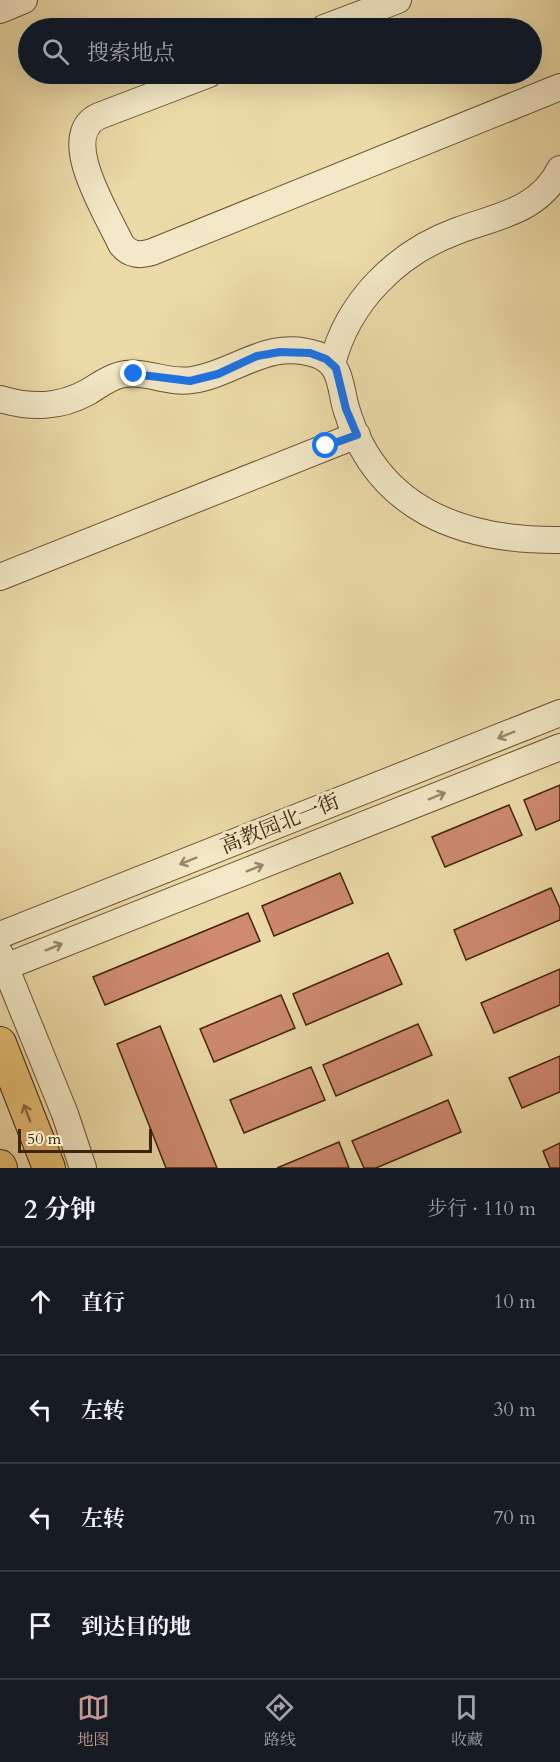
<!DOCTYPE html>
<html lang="zh">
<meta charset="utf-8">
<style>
body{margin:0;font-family:Cardo,"Noto Serif SC",serif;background:#20242c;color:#f1f3f6}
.scale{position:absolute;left:18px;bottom:15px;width:134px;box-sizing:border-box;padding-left:6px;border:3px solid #3f240b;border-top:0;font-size:16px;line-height:21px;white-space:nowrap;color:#3f240b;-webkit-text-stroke:4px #f3e8c7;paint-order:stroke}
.stop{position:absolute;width:18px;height:18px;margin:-14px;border:4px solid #1a73e8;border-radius:50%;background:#fff}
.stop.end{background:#1a73e8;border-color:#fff;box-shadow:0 2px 6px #0008}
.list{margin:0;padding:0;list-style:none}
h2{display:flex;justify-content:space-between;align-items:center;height:78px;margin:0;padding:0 24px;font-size:26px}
h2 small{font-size:20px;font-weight:400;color:#9ea1a6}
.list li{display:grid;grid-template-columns:39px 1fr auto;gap:18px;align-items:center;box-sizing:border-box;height:108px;padding:0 24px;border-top:2px solid #363941}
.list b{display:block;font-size:22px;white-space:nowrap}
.list em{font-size:20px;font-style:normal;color:#9ea1a6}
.icon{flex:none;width:33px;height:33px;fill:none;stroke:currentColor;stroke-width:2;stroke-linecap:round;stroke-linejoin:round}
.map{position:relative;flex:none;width:560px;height:1168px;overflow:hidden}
.search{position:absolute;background:#171b24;box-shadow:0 6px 24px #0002;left:18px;right:18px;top:18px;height:66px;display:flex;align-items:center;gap:15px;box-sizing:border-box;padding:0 21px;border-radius:33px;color:#9ea1a6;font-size:22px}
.sheet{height:510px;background:#171b24}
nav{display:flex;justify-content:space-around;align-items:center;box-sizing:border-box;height:84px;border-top:2px solid #363941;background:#171b24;font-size:16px;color:#9ea1a6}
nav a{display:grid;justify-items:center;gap:3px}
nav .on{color:#c59692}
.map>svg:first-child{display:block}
</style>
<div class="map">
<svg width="560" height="1168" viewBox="0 0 560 1168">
<rect width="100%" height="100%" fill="#ecdba9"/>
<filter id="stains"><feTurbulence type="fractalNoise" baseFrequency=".00333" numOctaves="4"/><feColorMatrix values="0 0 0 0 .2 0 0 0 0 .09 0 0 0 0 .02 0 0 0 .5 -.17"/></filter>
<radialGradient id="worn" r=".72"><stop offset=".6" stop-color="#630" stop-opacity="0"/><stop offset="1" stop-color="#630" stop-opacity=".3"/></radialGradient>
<path fill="#cf8a70" stroke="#3f240b" stroke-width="1.5" d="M560,785V820L536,830L524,800Z
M509,805L522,835L445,867L432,837Z
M340,873L353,903L274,936L262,906Z
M551,888L560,908V920L466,960L454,930Z
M248,913L260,941L105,1005L93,977Z
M388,953L402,984L306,1025L293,994Z
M560,969V1005L494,1033L481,1003Z
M281,995L295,1028L214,1062L200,1029Z
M418,1024L432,1055L336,1096L323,1065Z
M160,1026L217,1168H166L117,1044Z
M560,1056V1092L522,1108L509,1078Z
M311,1067L325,1100L244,1133L230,1100Z
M448,1100L461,1132L376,1168H364L352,1141Z
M339,1142L349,1168H277Z
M560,1143V1168H550L543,1151Z"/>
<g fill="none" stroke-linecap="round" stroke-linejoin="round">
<g stroke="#6a5232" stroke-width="28">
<path id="minor" d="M0,10L24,0
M324,28L398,0
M209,74L99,116C56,135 108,215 121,244C129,255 140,256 152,252L560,87
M332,364C348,301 397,253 457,231C497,216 539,211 560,169
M0,399C31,408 59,408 88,392C98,386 108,378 120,375C144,369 167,384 192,380C235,374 269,337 318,355C342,364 340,388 346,408C376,510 462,541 560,540
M0,577L357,435
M0,935L560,713
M0,954L65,1114L83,1168
M0,969L560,747"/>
</g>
<g stroke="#3f240b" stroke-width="34">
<path id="major" d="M0,1043L49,1168
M0,1166L1,1168"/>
</g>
<use href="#minor" stroke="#f3e8c7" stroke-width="26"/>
<use href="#major" stroke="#e6be74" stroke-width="32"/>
</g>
<defs><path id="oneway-shaft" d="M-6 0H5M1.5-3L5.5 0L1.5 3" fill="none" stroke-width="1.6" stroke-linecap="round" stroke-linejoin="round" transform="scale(1.5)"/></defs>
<g stroke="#998669">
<use href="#oneway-shaft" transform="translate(506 735) rotate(158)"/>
<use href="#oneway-shaft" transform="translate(437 796) rotate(-22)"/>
<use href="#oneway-shaft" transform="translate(188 861) rotate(158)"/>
<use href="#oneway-shaft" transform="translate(255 868) rotate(-22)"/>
<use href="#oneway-shaft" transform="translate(54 947) rotate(-22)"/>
</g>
<use stroke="#8a693a" href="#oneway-shaft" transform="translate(27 1113) rotate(-111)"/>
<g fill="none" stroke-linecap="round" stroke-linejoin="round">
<path stroke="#1a73e8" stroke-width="8" d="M134,374L190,381L218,374L257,356L280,352L310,353L326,359L336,368L346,409L357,435L326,446"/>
</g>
<g text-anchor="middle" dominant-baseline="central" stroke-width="6" stroke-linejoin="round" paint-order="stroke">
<g font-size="21" fill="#3f240b" stroke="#f3e8c7">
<text transform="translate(280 824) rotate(-22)">高教园北一街</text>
</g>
</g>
<rect width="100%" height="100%" filter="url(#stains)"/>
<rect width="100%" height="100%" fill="url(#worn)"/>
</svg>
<div class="scale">50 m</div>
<div class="stop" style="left:326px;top:446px"></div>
<div class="stop end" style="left:134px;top:374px"></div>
<div class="search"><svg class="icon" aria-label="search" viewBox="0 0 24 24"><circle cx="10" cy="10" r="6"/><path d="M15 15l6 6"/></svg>搜索地点</div>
</div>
<section class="sheet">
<h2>2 分钟<small>步行 · 110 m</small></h2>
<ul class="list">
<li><svg class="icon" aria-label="ahead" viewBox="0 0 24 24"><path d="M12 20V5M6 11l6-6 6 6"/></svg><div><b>直行</b></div><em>10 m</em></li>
<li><svg class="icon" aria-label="left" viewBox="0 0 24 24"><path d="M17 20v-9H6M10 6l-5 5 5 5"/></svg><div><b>左转</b></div><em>30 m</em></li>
<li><svg class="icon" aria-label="left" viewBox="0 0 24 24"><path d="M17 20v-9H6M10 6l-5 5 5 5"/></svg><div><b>左转</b></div><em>70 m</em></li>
<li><svg class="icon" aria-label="arrive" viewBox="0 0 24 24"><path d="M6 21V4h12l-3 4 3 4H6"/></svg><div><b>到达目的地</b></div></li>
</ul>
</section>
<nav>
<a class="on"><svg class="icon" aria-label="map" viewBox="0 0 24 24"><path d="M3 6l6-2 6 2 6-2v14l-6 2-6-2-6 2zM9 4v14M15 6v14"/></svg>地图</a>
<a><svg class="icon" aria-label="directions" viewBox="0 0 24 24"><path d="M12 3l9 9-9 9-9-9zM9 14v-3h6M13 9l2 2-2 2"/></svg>路线</a>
<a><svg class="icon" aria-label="saved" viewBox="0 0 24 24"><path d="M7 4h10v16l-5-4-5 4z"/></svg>收藏</a>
</nav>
